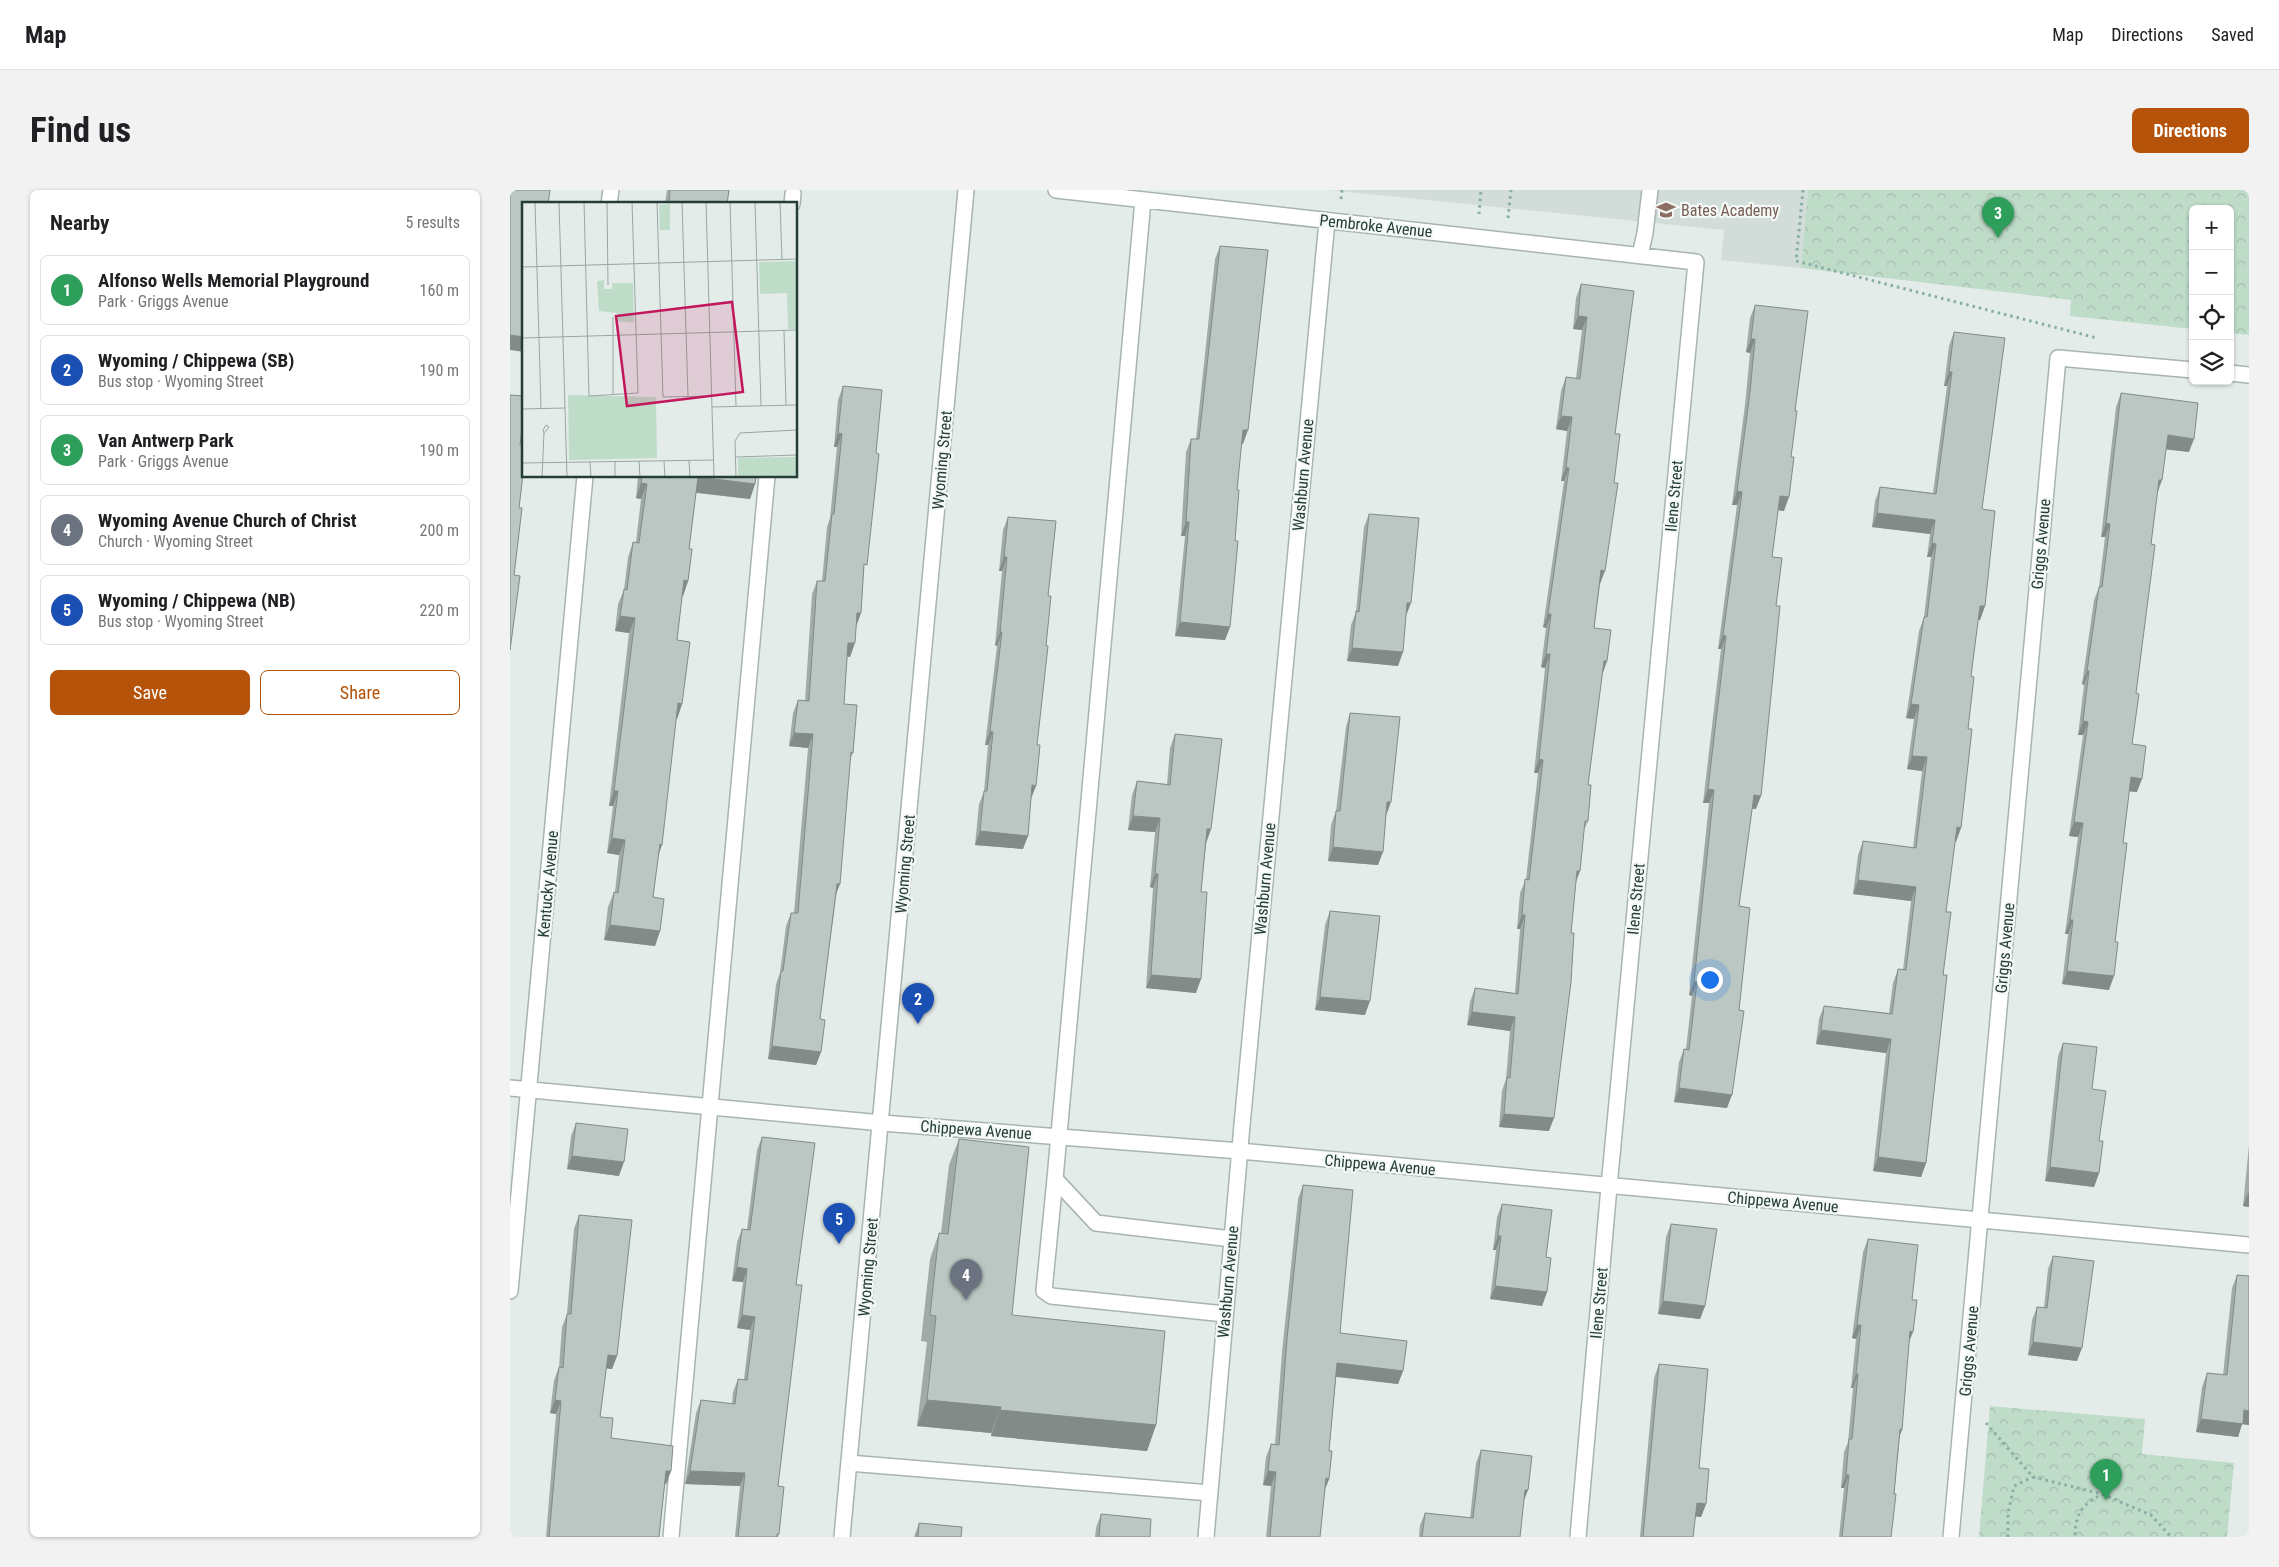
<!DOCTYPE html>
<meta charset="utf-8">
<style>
body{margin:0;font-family:"Roboto Condensed",sans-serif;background:#f2f2f2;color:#202124}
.controls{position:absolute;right:15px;top:15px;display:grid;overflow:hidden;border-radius:8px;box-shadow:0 1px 4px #0004}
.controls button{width:45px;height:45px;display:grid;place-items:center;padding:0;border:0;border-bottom:1px solid #e0e0e0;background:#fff;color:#202124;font:25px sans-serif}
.you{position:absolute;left:1199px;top:789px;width:18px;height:18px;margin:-12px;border:4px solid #fff;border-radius:50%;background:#1a73e8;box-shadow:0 0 0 8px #1a73e833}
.badge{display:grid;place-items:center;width:32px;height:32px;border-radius:50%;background:#b45309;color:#fff;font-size:16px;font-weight:700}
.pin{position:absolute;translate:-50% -41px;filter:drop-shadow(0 1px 2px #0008)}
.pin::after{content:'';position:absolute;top:26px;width:18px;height:15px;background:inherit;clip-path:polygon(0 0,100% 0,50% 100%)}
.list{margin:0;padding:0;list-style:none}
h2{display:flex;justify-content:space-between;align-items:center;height:65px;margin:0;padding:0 20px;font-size:21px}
h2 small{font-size:16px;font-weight:400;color:#757577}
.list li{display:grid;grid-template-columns:32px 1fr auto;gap:15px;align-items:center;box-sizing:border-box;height:70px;margin:0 10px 10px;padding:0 10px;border:1px solid #e0e0e0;border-radius:8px}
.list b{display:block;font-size:19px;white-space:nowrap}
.list p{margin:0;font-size:16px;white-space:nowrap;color:#757577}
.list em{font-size:16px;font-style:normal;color:#757577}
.actions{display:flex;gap:10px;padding:15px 20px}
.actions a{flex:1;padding:11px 0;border:1px solid #b45309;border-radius:8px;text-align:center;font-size:18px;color:#b45309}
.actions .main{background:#b45309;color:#fff}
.icon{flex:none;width:28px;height:28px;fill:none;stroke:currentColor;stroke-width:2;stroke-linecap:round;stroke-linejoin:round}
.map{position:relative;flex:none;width:1739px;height:1347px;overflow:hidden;border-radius:8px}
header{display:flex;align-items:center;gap:30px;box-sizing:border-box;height:70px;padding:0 25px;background:#fff;border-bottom:1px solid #e0e0e0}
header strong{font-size:24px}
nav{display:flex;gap:28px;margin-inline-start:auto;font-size:18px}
.intro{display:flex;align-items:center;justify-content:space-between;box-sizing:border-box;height:120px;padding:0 30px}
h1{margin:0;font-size:35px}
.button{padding:12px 22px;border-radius:8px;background:#b45309;color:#fff;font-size:18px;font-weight:700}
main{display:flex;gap:30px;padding:0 30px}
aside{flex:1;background:#fff;border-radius:8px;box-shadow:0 1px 4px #0004}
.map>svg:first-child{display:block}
</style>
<header>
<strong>Map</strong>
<nav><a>Map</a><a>Directions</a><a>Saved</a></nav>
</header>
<div class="intro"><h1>Find us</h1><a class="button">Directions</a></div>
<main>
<aside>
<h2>Nearby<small>5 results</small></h2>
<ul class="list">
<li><span class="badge" style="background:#2e9e5b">1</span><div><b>Alfonso Wells Memorial Playground</b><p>Park · Griggs Avenue</p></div><em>160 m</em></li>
<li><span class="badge" style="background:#1a4fb4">2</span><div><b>Wyoming / Chippewa (SB)</b><p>Bus stop · Wyoming Street</p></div><em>190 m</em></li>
<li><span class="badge" style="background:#2e9e5b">3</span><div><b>Van Antwerp Park</b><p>Park · Griggs Avenue</p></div><em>190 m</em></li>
<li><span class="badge" style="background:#6b7280">4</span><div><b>Wyoming Avenue Church of Christ</b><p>Church · Wyoming Street</p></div><em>200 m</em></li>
<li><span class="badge" style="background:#1a4fb4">5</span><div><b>Wyoming / Chippewa (NB)</b><p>Bus stop · Wyoming Street</p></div><em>220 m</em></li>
</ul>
<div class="actions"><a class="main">Save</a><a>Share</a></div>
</aside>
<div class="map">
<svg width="1739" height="1347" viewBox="0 0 1739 1347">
<defs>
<pattern id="park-crowns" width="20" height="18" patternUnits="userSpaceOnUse" patternTransform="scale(1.25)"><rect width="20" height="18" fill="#bfdcc9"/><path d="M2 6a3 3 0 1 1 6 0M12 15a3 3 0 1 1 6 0" fill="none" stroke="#a4bead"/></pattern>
</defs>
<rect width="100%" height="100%" fill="#e4ece9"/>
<path fill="#d2dcd9" d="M819,0H1298L1291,78L1211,70L1214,40Z"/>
<path fill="url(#park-crowns)" d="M1298,0H1739V145L1720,143V19H1683V139L1560,126L1561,110L1291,78Z
M1480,1216L1635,1229L1632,1264L1724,1273L1717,1347H1469Z"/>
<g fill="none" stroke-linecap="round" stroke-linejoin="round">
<g stroke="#a7b4b0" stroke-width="18">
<path id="minor" d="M546,0L1186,72L1099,997L1068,1347
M99,14L101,0
M282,14L283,4
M1130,65L1135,43L1140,0
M1720,183L1739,185
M0,898L372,933L730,961L1739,1055
M545,989L633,10
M0,1101L75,286
M715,1124L541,1106L534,1101L545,989L586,1033L722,1049
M339,1273L700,1303
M161,1347L257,286
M332,1347L456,0
M696,1347L732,935L817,31
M1441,1347L1548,168L1683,180"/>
</g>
<path stroke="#87ada5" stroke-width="3" stroke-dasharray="2.5 4" stroke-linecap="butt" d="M1293,0L1286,71L1587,148
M831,9L832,0
M969,24L971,0
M998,28L1001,0
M1476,1233L1523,1287L1592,1304L1641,1325L1661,1347
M1565,1345C1566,1322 1572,1315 1592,1304
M1498,1347V1323L1504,1296L1523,1287"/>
<use href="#minor" stroke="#fff" stroke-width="15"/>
</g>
<path fill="#a0aba8" d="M157,0H219L217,14H155Z
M710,56L733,254L731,253L727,300L720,437L715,450L665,446L675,346H671L676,262L681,249H686L705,69Z
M1071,94L1105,244L1090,394L1084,438L1097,471L1092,485L1078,595V631L1074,640L1065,695L1039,941L989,937L992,901L996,889L1000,841L957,835L960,812L965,798L1005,803L1010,739H1007L1010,703L1016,689L1028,583H1024L1035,478L1031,477L1036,438L1033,437L1054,291H1051L1057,241L1046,239L1051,201L1056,187L1066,188L1072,140L1063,139L1066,108Z
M1245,115L1285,221L1274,321L1268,320L1262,367L1266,416L1246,619H1242L1229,716L1217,918L1164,912L1169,872L1174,859H1176L1182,806L1179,805L1199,613H1193L1211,459H1208L1227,315H1222L1235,215L1240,163L1236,162L1240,128Z
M1444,142L1472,319L1475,416L1470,430H1468L1461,486L1446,652L1445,651L1436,722L1433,785L1416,973L1411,987L1363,981L1376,863L1306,854L1309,829L1314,816L1379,823L1383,793L1388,779L1393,780L1401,711L1343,704L1348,665L1353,651L1403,658L1412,581L1397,579L1404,529L1396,528L1409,441L1414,427L1421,367H1417L1420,344L1362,337L1365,311L1370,297L1423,303L1437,196H1434L1439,156Z
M333,196L354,382L346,437L340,467L337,466L334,514L343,563L340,569L326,707L310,829L311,862L306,875L258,869L266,794L270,783L276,736L281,723H284L298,558L279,556L283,523L288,510L295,511L302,404L307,391H312L317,337L320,328L327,257H324L328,210Z
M1611,203L1679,262L1656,259L1647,304L1641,354L1626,503L1622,554L1627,602L1619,601L1613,653L1599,800L1552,794L1558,744H1555L1568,647L1559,646L1573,545H1568L1574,495L1572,494L1584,410L1589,397L1595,347H1591L1606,217Z
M128,286H246L245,294L240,309L186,303L179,359L178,391L173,406H172L167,450L172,514L167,529L166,528L143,707L150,741L145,756L94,750L98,717L104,702H105L109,665L97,663L103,616H99L119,443L105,441L108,414L114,400L118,367L123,352H126L131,309L126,308Z
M859,324L888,476L837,471L841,435L846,422L854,337Z
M498,327L538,406L521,608L513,659L465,655L469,614L474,602L478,555H475L487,456L485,455L492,381H489L493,340Z
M840,523L876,626L868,675L818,671L821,635L826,621L836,537Z
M665,544L701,639L696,653L691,702L686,803L636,798L643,698L640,697L645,642L618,640L622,605L627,591L657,594L660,558Z
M820,721L855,825L805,820L815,735Z
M1553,853L1582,899L1589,951V983L1584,997L1535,991L1548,866Z
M66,933L109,986L57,979L61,946Z
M252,947L286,1095L268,1296L269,1344L268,1347H225L230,1296L175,1294L186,1223L191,1210L222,1214L223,1202L228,1189H234L240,1140L227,1138L233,1092L222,1091L227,1052L232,1039H237L247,960Z
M449,949L502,1125L646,1235L637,1261L481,1246V1243L407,1236L417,1152L411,1151L420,1069L429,1043H431L439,975Z
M1739,955V1017L1733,1016Z
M793,995L830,1143L893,1181L888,1194L826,1187L819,1261V1289L815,1299L810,1347H756L761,1296L753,1295L756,1267L761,1254H765L772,1162L788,1009Z
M992,1014L1036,1067L1037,1102L1032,1116L980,1109L986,1060H983L987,1027Z
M69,1025L107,1166L102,1179L96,1178L90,1227L101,1248L161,1281L156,1294H155L149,1347H36L46,1224L40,1223L44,1190L49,1177L52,1137L57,1124L64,1039Z
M1161,1034L1195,1116L1190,1129L1148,1124L1156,1047Z
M1358,1049L1402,1110L1399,1155L1384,1304L1381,1347H1329L1334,1298H1331L1334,1262L1338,1252L1343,1198H1341L1346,1149L1342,1148L1353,1062Z
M1543,1066L1567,1171L1518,1165L1522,1130L1527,1117L1534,1118L1538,1079Z
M1727,1085L1739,1086V1235L1732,1234L1728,1247L1686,1242L1692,1197L1697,1183L1713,1185L1722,1098Z
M1149,1174L1189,1278L1196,1314L1191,1327L1185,1326L1183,1347H1130L1144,1188Z
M971,1260L1013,1313L1010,1347H909L910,1335L915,1323L960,1328L966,1273Z
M591,1324L640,1347H585L586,1338Z
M409,1333L451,1347H404Z"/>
<path fill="#828b88" d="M1068,126L1077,127L1072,140L1063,139Z
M0,145L14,147V162L0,160Z
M1241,149H1245L1240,163L1236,162Z
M1439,182H1442L1437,196H1434Z
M1051,226L1062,227L1057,241L1046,239Z
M733,240H738L733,254L728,253Z
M328,243L332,244L327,257H324Z
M1658,245L1684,249L1679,262L1653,259Z
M1056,277L1059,278L1054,291H1051Z
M188,287L245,294L240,309L182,302Z
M1649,290H1652L1647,304Z
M131,293L137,294L131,309L126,308Z
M1227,301L1232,302L1227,315H1222Z
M1270,306L1279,307L1274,321L1265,320Z
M1367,323L1425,330L1420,344L1362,337Z
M676,332H679L675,346H671Z
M1596,333L1600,334L1595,347H1591Z
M1422,353L1426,354L1421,367H1417Z
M494,367H497L492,381H489Z
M1091,380L1095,381L1090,394H1086Z
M174,390L178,391L173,406L169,405Z
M897,413H901L896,426Z
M1470,416H1475L1470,430H1465Z
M347,423H351L346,437Z
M1038,424H1041L1036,438L1033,437Z
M110,426L125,428L119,443L105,441Z
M670,432L720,437L715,450L665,446Z
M490,442H492L487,456L485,455Z
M1213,445L1216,446L1211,459H1208Z
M338,453H345L340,467L333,466Z
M842,458L893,462L888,476L837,471Z
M1036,464H1040L1035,478L1031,477Z
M1094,471H1097L1092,485L1089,484Z
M1577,481H1579L1574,495L1572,494Z
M168,513L172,514L167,529L162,528Z
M1401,514L1409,515L1404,529L1396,528Z
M1573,531L1578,532L1573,545H1568Z
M480,541L483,542L478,555H475Z
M284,543L303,544L298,558L279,556Z
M1402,566L1417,567L1412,581L1397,579Z
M1029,569L1033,570L1028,583H1024Z
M1621,587L1632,589L1627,602L1616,601Z
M522,595L526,596L521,609Z
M1198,599L1204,600L1199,613H1193Z
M104,601H108L103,616H99Z
M1244,605L1251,606L1246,619L1239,618Z
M877,612H881L876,626Z
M623,626L650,628L645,642L618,640Z
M1564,632L1573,633L1568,647L1559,646Z
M1447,637L1451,638L1446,652L1442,651Z
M697,639H701L696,653L692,652Z
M470,641L518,646L513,659L465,655Z
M102,648L115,650L109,665L97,663Z
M150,654L152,655L147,669Z
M823,657L873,662L868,675L818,671Z
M1067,681H1070L1065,695Z
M645,684H648L643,698L640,697Z
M1348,690L1406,697L1401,711L1343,704Z
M327,694H330L325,707Z
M1012,725H1015L1010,739H1007Z
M1560,730H1563L1558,744H1555Z
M100,735L150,741L145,756L94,750Z
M1557,781L1604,786L1599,800L1552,794Z
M641,785L691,789L686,803L636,798Z
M1184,792H1187L1182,806L1179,805Z
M810,807L860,811L855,825L805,820Z
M962,822L1005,827L1000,841L957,835Z
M1311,840L1381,849L1376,863L1306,854Z
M262,856L311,862L306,875L258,869Z
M1169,898L1222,905L1217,918L1164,912Z
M994,924L1044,928L1039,941L989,937Z
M62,966L114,972L109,986L57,979Z
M1368,967L1416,973L1411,987L1363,981Z
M1540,977L1589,983L1584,997L1535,991Z
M1738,1003H1739V1017L1733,1016Z
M988,1046H991L986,1060H983Z
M227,1077L237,1079L233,1092L222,1091Z
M985,1096L1037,1102L1032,1116L980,1109Z
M1153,1111L1195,1116L1190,1129L1148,1124Z
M232,1125L245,1127L240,1140L227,1138Z
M1347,1135H1351L1346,1149L1342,1148Z
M1400,1141L1403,1142L1398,1155Z
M1523,1152L1572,1158L1567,1171L1518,1165Z
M98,1165L107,1166L102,1179L93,1178Z
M827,1173L893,1181L888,1194L822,1186Z
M1346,1184H1348L1343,1198H1341Z
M45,1210L51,1211L46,1224L40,1223Z
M417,1210L491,1217L481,1243L407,1236Z
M490,1220L646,1235L637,1261L481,1246Z
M1734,1220L1739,1221V1235L1732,1234L1728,1247L1686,1242L1691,1229Z
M1390,1239L1392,1240L1387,1253Z
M156,1281H161L156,1294H152Z
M180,1281L235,1283L230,1296L175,1294Z
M758,1281L766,1282L761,1296L753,1295Z
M1336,1285H1339L1334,1298H1331Z
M816,1288L819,1289L814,1302Z
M1015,1300H1018L1013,1313Z
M1187,1313L1196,1314L1191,1327L1182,1326Z"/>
<path fill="#bac7c3" stroke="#828b88" d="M0,0H40L38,14H14V147L0,145Z
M160,0H219L217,14H159Z
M710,56L758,60L738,240H733L727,300H729L725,351H728L720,437L670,432L679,332H676L681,249H689Z
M1071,94L1124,101L1105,244H1110L1104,293H1108L1095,381L1091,380L1084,438L1101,440L1097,471H1094L1078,595H1081L1078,631H1075L1070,681H1067L1061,743H1064L1061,792L1044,928L994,924L997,887L1000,888L1005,827L962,822L965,798L1008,804L1015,725H1012L1015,689L1019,690L1033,570L1029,569L1040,464H1036L1041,424H1038L1059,278L1056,277L1062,227L1051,226L1056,187L1070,189L1077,127L1068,126Z
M1245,115L1298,121L1285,221H1287L1281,267H1284L1279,307L1270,306L1262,367L1272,368L1266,416H1270L1251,606L1244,605L1229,716L1240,718L1229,820L1234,821L1222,905L1169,898L1174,859L1179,860L1187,792H1184L1204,600L1198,599L1216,446L1213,445L1232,302L1227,301L1240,202L1245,149H1241Z
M1444,142L1495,148L1472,319L1485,321L1475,416H1470L1461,486L1464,487L1458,539H1462L1451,638L1447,637L1436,722H1441L1433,785H1437L1416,973L1368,967L1381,849L1311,840L1314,816L1382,824L1388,779L1396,780L1406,697L1348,690L1353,651L1406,658L1417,567L1402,566L1409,515L1401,514L1414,427H1417L1426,354L1422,353L1425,330L1367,323L1370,297L1426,304L1442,182H1439Z
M333,196L372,200L366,263L369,264L357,375L354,374L351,423H347L345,453H338L334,514L347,515L343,563L341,562L330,694H327L310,829L315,830L311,862L262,856L271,781H273L281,723H288L303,544L284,543L288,510L299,511L307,391H315L322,324H324L332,244L328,243Z
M1611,203L1688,213L1684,249L1658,245L1652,290H1649L1641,354L1645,355L1626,503L1629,504L1622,554L1636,556L1632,589L1621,587L1613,653H1617L1605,752H1608L1604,786L1557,781L1563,730H1560L1573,633L1564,632L1578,532L1573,531L1579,481H1577L1589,397H1592L1600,334L1596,333Z
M0,205L14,206V223L10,255L14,256V276L9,318H12L4,385L10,386L0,460Z
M132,286H246L245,294L188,287L179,359H182L178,391L174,390L167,450L180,452L172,514L168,513L152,655L150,654L143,707L154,709L150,741L100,735L104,702L108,703L115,650L102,648L108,601H104L125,428L110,426L114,399L117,400L123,352L129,353L137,294L131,293Z
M859,324L909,328L901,413H897L893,462L842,458L846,421L849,422Z
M498,327L546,331L538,406H541L536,456H538L527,555H530L526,596L522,595L518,646L470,641L474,601H477L483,542L480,541L492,442H490L497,367H494Z
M840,523L890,527L881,612H877L873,662L823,657L826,621H830Z
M665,544L712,549L701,639H697L691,702H697L691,789L641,785L648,684H645L650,628L623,626L627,591L660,595Z
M820,721L870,726L860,811L810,807Z
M1553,853L1587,857L1582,899L1596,901L1589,951H1593L1589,983L1540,977Z
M66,933L118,939L114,972L62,966Z
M252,947L305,953L286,1095H292L268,1296L274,1297L269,1344H267V1347H228L235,1283L180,1281L191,1210L225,1214L228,1189L237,1190L245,1127L232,1125L237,1079L227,1077L232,1039L240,1040Z
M449,949L519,957L502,1125L655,1141L646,1235L490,1220L491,1217L417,1210L426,1126L420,1125L429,1043L438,1044Z
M793,995L843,1000L830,1143L897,1151L893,1181L827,1173L819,1261H822L819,1289L816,1288L810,1347H760L766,1282L758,1281L761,1254L769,1255L777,1149Z
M992,1014L1042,1020L1036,1067L1041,1068L1037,1102L985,1096L991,1046H988Z
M69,1025L122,1030L107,1166L98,1165L90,1227L103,1228L101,1248L163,1256L161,1281H156L149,1347H39L51,1211L45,1210L49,1177L53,1178L57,1124H61Z
M1161,1034L1207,1039L1195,1116L1153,1111Z
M1358,1049L1408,1055L1402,1110H1407L1403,1142L1400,1141L1392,1240L1390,1239L1384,1304H1386L1381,1347H1332L1339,1285H1336L1339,1249H1342L1348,1184H1346L1351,1135H1347Z
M1543,1066L1584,1071L1572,1158L1523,1152L1527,1117L1537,1118Z
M1727,1085L1739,1086V1221L1734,1220L1733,1234L1691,1229L1697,1183L1717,1185Z
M1149,1174L1198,1179L1189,1278L1199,1279L1196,1314L1187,1313L1183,1347H1133Z
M971,1260L1022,1266L1018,1300H1015L1010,1347H912L915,1323L963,1328Z
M591,1324L641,1329L640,1347H589Z
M409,1333L452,1337L451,1347H408Z"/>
<defs>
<g id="school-bare" transform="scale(1.5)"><path d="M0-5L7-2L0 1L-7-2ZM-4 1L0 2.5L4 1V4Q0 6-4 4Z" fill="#8d6e63" stroke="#f4f9f7" stroke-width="2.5" paint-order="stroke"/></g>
</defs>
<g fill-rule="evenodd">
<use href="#school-bare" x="1156" y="20"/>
</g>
<g text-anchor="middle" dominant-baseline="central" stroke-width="4.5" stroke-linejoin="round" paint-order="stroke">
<g font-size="16" fill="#785e54" stroke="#f4f9f7" text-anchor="start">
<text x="1171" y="20">Bates Academy</text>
</g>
<g font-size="16" fill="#253d38" stroke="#f4f9f7">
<text transform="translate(866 36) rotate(6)">Pembroke Avenue</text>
<text transform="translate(432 270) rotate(-85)">Wyoming Street</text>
<text transform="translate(793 285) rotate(-85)">Washburn Avenue</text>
<text transform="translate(1164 306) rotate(-85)">Ilene Street</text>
<text transform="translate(1531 354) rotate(-85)">Griggs Avenue</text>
<text transform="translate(395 674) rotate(-85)">Wyoming Street</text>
<text transform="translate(755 689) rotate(-85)">Washburn Avenue</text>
<text transform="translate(38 694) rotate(-85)">Kentucky Avenue</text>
<text transform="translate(1126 709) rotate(-85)">Ilene Street</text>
<text transform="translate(1495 758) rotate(-85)">Griggs Avenue</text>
<text transform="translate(466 940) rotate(4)">Chippewa Avenue</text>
<text transform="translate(870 975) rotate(5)">Chippewa Avenue</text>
<text transform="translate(1273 1012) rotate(5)">Chippewa Avenue</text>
<text transform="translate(358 1077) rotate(-85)">Wyoming Street</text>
<text transform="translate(718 1092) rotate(-85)">Washburn Avenue</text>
<text transform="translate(1089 1113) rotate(-85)">Ilene Street</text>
<text transform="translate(1459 1161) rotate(-85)">Griggs Avenue</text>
</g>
</g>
<g transform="translate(12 12)">
<rect width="275" height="275" fill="#e4ece9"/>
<path d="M148,2V28H138L137,3ZM275,255V275H216V256Z" fill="#bfdcc9"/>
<path d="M275,59V127H266L265,91L238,92L237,60ZM82,78V87H90V81H111L112,121L96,119L95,111L77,109L75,79ZM46,193L134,195L135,256L47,258Z" fill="#bfdcc9"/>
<path fill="none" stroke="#98a6a2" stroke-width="1" d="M13,0L19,206M37,0L45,275M62,0L67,194L116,191L110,0M85,0L86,83M135,0L141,195L190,194M160,0L166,194M184,0L192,275M208,0L214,204M233,0L239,204M258,0L260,58M0,65L275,57M91,115V192M262,129L264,203M0,136L275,128M190,205L275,203M0,207L43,206M24,223L27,225L22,231L21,228ZM214,255L275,253M167,258L168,275M93,259V275M117,259L118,275M142,259L143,275M68,260L69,275M0,261L191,258M20,275L22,231M214,275L213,239L218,231L275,228"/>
<path fill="#c2185b" fill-opacity="0.15" stroke="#c2185b" stroke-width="2.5" d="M210,100L221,190L105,204L94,114Z"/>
<rect width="275" height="275" fill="none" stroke="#253d38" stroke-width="2.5"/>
</g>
</svg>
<div class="controls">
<button>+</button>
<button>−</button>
<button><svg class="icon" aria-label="locate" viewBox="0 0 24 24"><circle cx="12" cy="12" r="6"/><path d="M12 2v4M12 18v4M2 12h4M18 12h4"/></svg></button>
<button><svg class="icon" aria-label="layers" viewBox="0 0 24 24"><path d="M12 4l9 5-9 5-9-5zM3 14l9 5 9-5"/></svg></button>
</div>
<div class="you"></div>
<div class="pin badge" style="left:1596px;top:1310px;background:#2e9e5b">1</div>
<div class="pin badge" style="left:408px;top:834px;background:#1a4fb4">2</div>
<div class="pin badge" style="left:1488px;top:48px;background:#2e9e5b">3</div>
<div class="pin badge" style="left:456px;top:1110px;background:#6b7280">4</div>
<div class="pin badge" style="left:329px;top:1054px;background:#1a4fb4">5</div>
</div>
</main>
